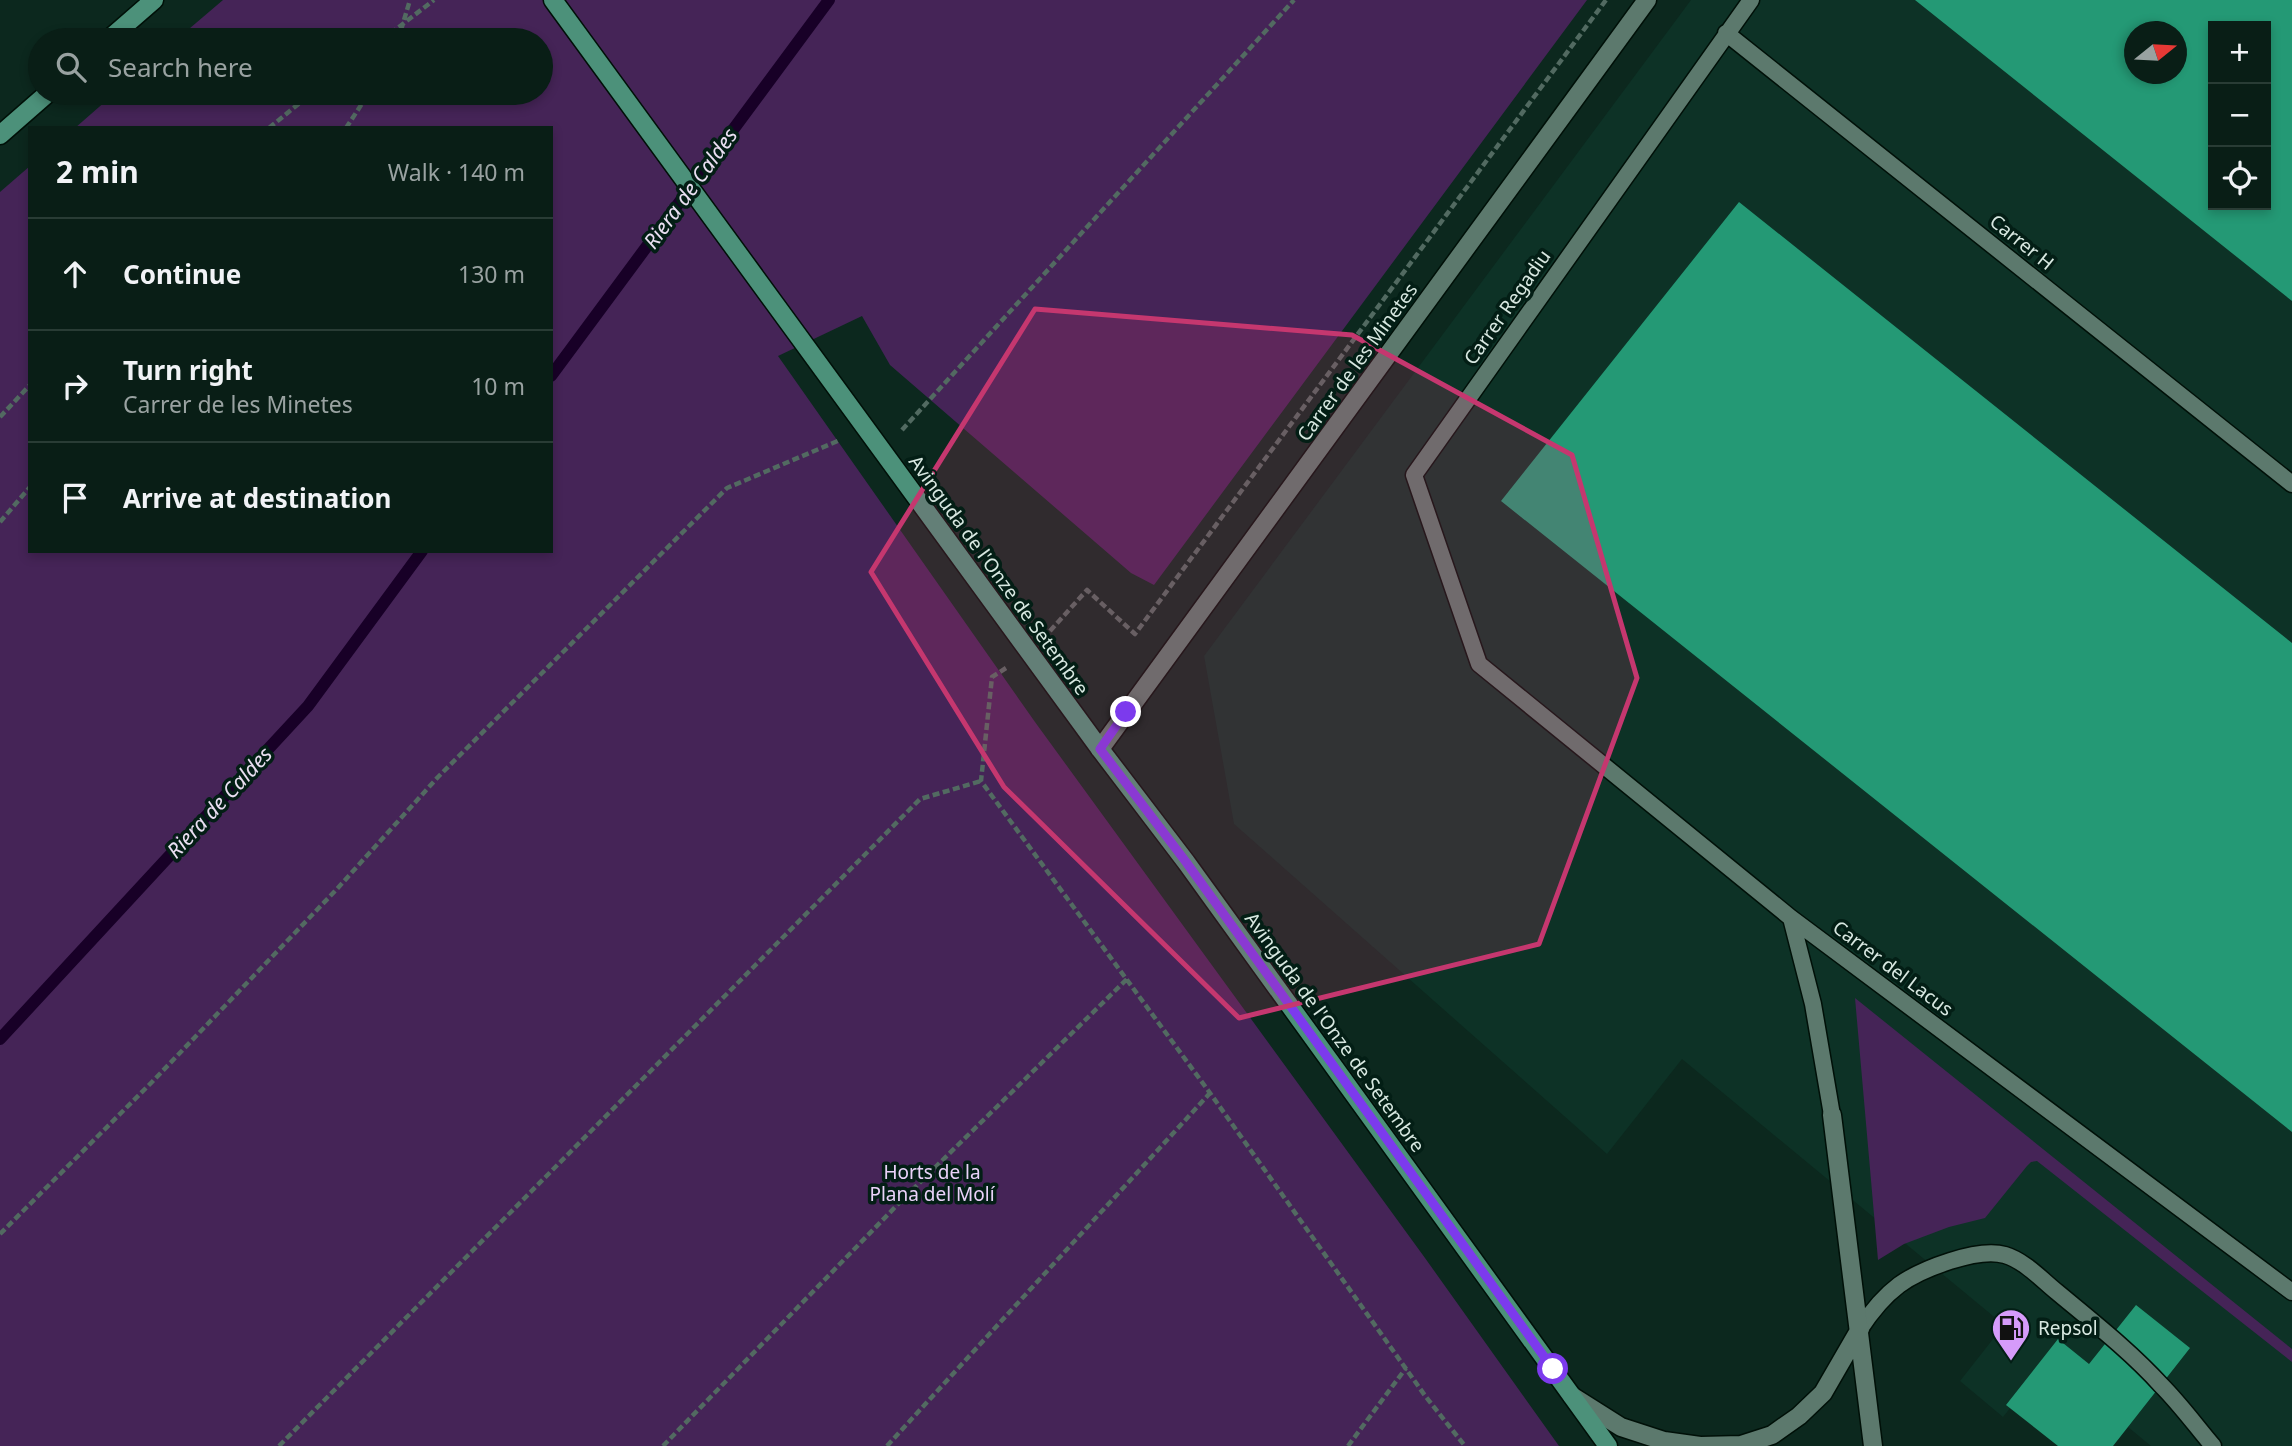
<!DOCTYPE html>
<meta charset="utf-8">
<style>
body{margin:0;font-family:"Noto Sans",sans-serif;background:#12271f;color:#f1f3f6}
.controls{position:absolute;right:21px;top:21px;display:grid;overflow:hidden;border-radius:0px;box-shadow:0 4px 10px #0003}
.controls button{width:63px;height:63px;display:grid;place-items:center;padding:0;border:0;border-bottom:2px solid #293c35;background:#091e16;color:#f1f3f6;font:35px sans-serif}
.compass{position:absolute;left:2124px;top:21px;width:63px;height:63px;border-radius:50%;background:#091e16;box-shadow:0 4px 10px #0003;rotate:72deg}
.stop{position:absolute;width:21px;height:21px;margin:-16px;border:5px solid #7c3aed;border-radius:50%;background:#fff}
.stop.end{background:#7c3aed;border-color:#fff;box-shadow:0 2px 7px #0008}
.list{margin:0;padding:0;list-style:none}
h2{display:flex;justify-content:space-between;align-items:center;height:91px;margin:0;padding:0 28px;font-size:30px}
h2 small{font-size:23px;font-weight:400;color:#99a2a1}
.list li{display:grid;grid-template-columns:46px 1fr auto;gap:21px;align-items:center;box-sizing:border-box;height:112px;padding:0 28px;border-top:2px solid #293c35}
.list b{display:block;font-size:26px;white-space:nowrap}
.list p{margin:0;font-size:23px;white-space:nowrap;color:#99a2a1}
.list em{font-size:23px;font-style:normal;color:#99a2a1}
.icon{flex:none;width:38px;height:38px;fill:none;stroke:currentColor;stroke-width:2;stroke-linecap:round;stroke-linejoin:round}
.map{position:relative;flex:none;width:2292px;height:1446px;overflow:hidden}
.search{position:absolute;background:#091e16;box-shadow:0 4px 10px #0003;left:28px;top:28px;width:525px;height:77px;display:flex;align-items:center;gap:18px;box-sizing:border-box;padding:0 24px;border-radius:38px;color:#99a2a1;font-size:26px}
.panel{position:absolute;background:#091e16;box-shadow:0 4px 10px #0003;left:28px;top:126px;width:525px;height:427px;border-radius:0px}
.map>svg:first-child{display:block}
</style>
<div class="map">
<svg width="2292" height="1446" viewBox="0 0 2292 1446">
<rect width="100%" height="100%" fill="#0c281e"/>
<path fill="#0d3226" fill-rule="evenodd" d="M1691,0H2292V1446H2151L2048,1361L2003,1417L1960,1381L2004,1325L1682,1059L1607,1154L1234,824L1204,656ZM2213,26H2266V205H2213ZM2134,32H2176V74H2134Z"/>
<path fill="#452457" d="M223,0H1587L1154,585L1131,573L890,365L862,316L778,356L1035,722L1425,1258L1559,1446H0V192L30,166V551H551V128H75L115,93H541V40H176Z
M1855,998L2292,1349V1362L2037,1161L2031,1162L2027,1166L1985,1218L1949,1227L1904,1244L1878,1260Z"/>
<g fill="none" stroke-linecap="round" stroke-linejoin="round">
<path stroke="#180027" stroke-width="12" d="M551,376L829,0
M0,1039L308,706L422,551"/>
</g>
<path fill="#249975" fill-rule="evenodd" d="M1915,0H2292V301ZM2213,26H2266V205H2213ZM2134,32H2176V74H2134Z
M1739,202L2292,643V1132L1501,501Z
M2136,1305L2190,1348L2113,1446H2058L2006,1405L2058,1339L2089,1364Z"/>
<g fill="none" stroke-linecap="round" stroke-linejoin="round">
<g stroke="#001008" stroke-width="19">
<path id="service" d="M1751,0L1414,475L1479,664L1791,918L2292,1292
M1726,33L2292,484
M1791,918L1813,1004L1832,1115
M1860,1329C1871,1312 1883,1297 1899,1285C1921,1269 1978,1247 2005,1255C2025,1261 2042,1280 2057,1292C2093,1322 2130,1351 2161,1385C2180,1404 2196,1426 2213,1446"/>
</g>
<g stroke="#001008" stroke-width="21">
<path id="minor" d="M1100,749L1647,0"/>
</g>
<g stroke="#001008" stroke-width="21">
<path id="tertiary" d="M1832,1115L1873,1446
M1572,1396L1621,1427L1664,1441L1700,1446
M1701,1446L1741,1445L1772,1435L1799,1416L1823,1393L1860,1329"/>
</g>
<g stroke="#001008" stroke-width="21">
<path id="secondary" d="M553,0L1100,749L1186,862L1608,1446
M108,40L154,0
M0,135L48,93"/>
</g>
<path stroke="#526a61" stroke-width="4.5" stroke-dasharray="7 3.5" stroke-linecap="butt" d="M382,40L434,0
M398,40L410,0
M269,128L312,93
M346,128L369,93
M0,417L30,385
M902,430L1294,0
M0,522L30,487
M1050,631L1087,590L1135,634L1606,0
M1006,668L992,677L981,781L1210,1093L1426,1397L1465,1446
M0,1234L152,1082L336,890L438,777L727,488L840,440
M279,1446L920,799L981,781
M663,1446L904,1198L1127,979
M887,1446L1210,1093
M1348,1446L1406,1368"/>
<use href="#service" stroke="#5c796d" stroke-width="16"/>
<use href="#minor" stroke="#5c796d" stroke-width="18"/>
<use href="#tertiary" stroke="#5c796d" stroke-width="18"/>
<use href="#secondary" stroke="#4c917a" stroke-width="18"/>
</g>
<g fill="none" stroke-linecap="round" stroke-linejoin="round">
<path stroke="#7c3aed" stroke-width="9" d="M1126,712L1100,749L1186,862L1553,1369"/>
</g>
<path fill="#c5376f" fill-opacity="0.2" stroke="#c5376f" stroke-width="5" stroke-linejoin="round" d="M1035,309L1352,335L1572,455L1637,678L1539,944L1239,1018L1004,787L871,572Z"/>
<defs>
<g id="fuel-pin" transform="scale(2.0125)"><path d="M0 17L-7.5 6A9.5 9.5 0 1 1 7.5 6Z" fill="#d69bfa" stroke="#031e15"/><path d="M-5.5-6h7V0h2V4h1.3V-2.5L3-4.5l.8-.8L6-3V5H2.5V1h-1V6h-7ZM-4.2-4.7v3.2H.2V-4.7Z" fill="#111"/></g>
</defs>
<g fill-rule="evenodd">
<use href="#fuel-pin" x="2011" y="1328"/>
</g>
<g text-anchor="middle" dominant-baseline="central" stroke-width="7" stroke-linejoin="round" paint-order="stroke">
<g font-size="19" fill="#d8e8e1" stroke="#031e15">
<text transform="translate(2022 242) rotate(39)">Carrer H</text>
<text transform="translate(1507 307) rotate(-55)">Carrer Regadiu</text>
<text transform="translate(1357 362) rotate(-54)">Carrer de les Minetes</text>
<text transform="translate(999 575) rotate(54)">Avinguda de l'Onze de Setembre</text>
<text transform="translate(1893 968) rotate(37)">Carrer del Lacus</text>
<text transform="translate(1335 1032) rotate(54)">Avinguda de l'Onze de Setembre</text>
</g>
<g font-size="19" fill="#ead2f9" stroke="#031e15">
<text x="932" y="1172">Horts de la<tspan x="932" dy="22">Plana del Molí</tspan></text>
</g>
<g font-size="19" fill="#d8e8e1" stroke="#031e15" text-anchor="start">
<text x="2038" y="1328">Repsol</text>
</g>
<g font-size="21" font-style="italic" fill="#eadff2" stroke="#031e15">
<text transform="translate(690 188) rotate(-54)">Riera de Caldes</text>
<text transform="translate(219 802) rotate(-47)">Riera de Caldes</text>
</g>
</g>
</svg>
<div class="controls">
<button>+</button>
<button>−</button>
<button><svg class="icon" aria-label="locate" viewBox="0 0 24 24"><circle cx="12" cy="12" r="6"/><path d="M12 2v4M12 18v4M2 12h4M18 12h4"/></svg></button>
</div>
<svg class="compass" viewBox="-18 -18 36 36"><path d="M0-13l5 13h-10z" fill="#e53935"/><path d="M0 13l5-13h-10z" fill="#99a2a1"/></svg>
<div class="stop" style="left:1553px;top:1369px"></div>
<div class="stop end" style="left:1126px;top:712px"></div>
<div class="search"><svg class="icon" aria-label="search" viewBox="0 0 24 24"><circle cx="10" cy="10" r="6"/><path d="M15 15l6 6"/></svg>Search here</div>
<section class="panel">
<h2>2 min<small>Walk · 140 m</small></h2>
<ul class="list">
<li><svg class="icon" aria-label="ahead" viewBox="0 0 24 24"><path d="M12 20V5M6 11l6-6 6 6"/></svg><div><b>Continue</b></div><em>130 m</em></li>
<li><svg class="icon" aria-label="right" viewBox="0 0 24 24"><path d="M7 20v-9h11M14 6l5 5-5 5"/></svg><div><b>Turn right</b><p>Carrer de les Minetes</p></div><em>10 m</em></li>
<li><svg class="icon" aria-label="arrive" viewBox="0 0 24 24"><path d="M6 21V4h12l-3 4 3 4H6"/></svg><div><b>Arrive at destination</b></div></li>
</ul>
</section>
</div>
